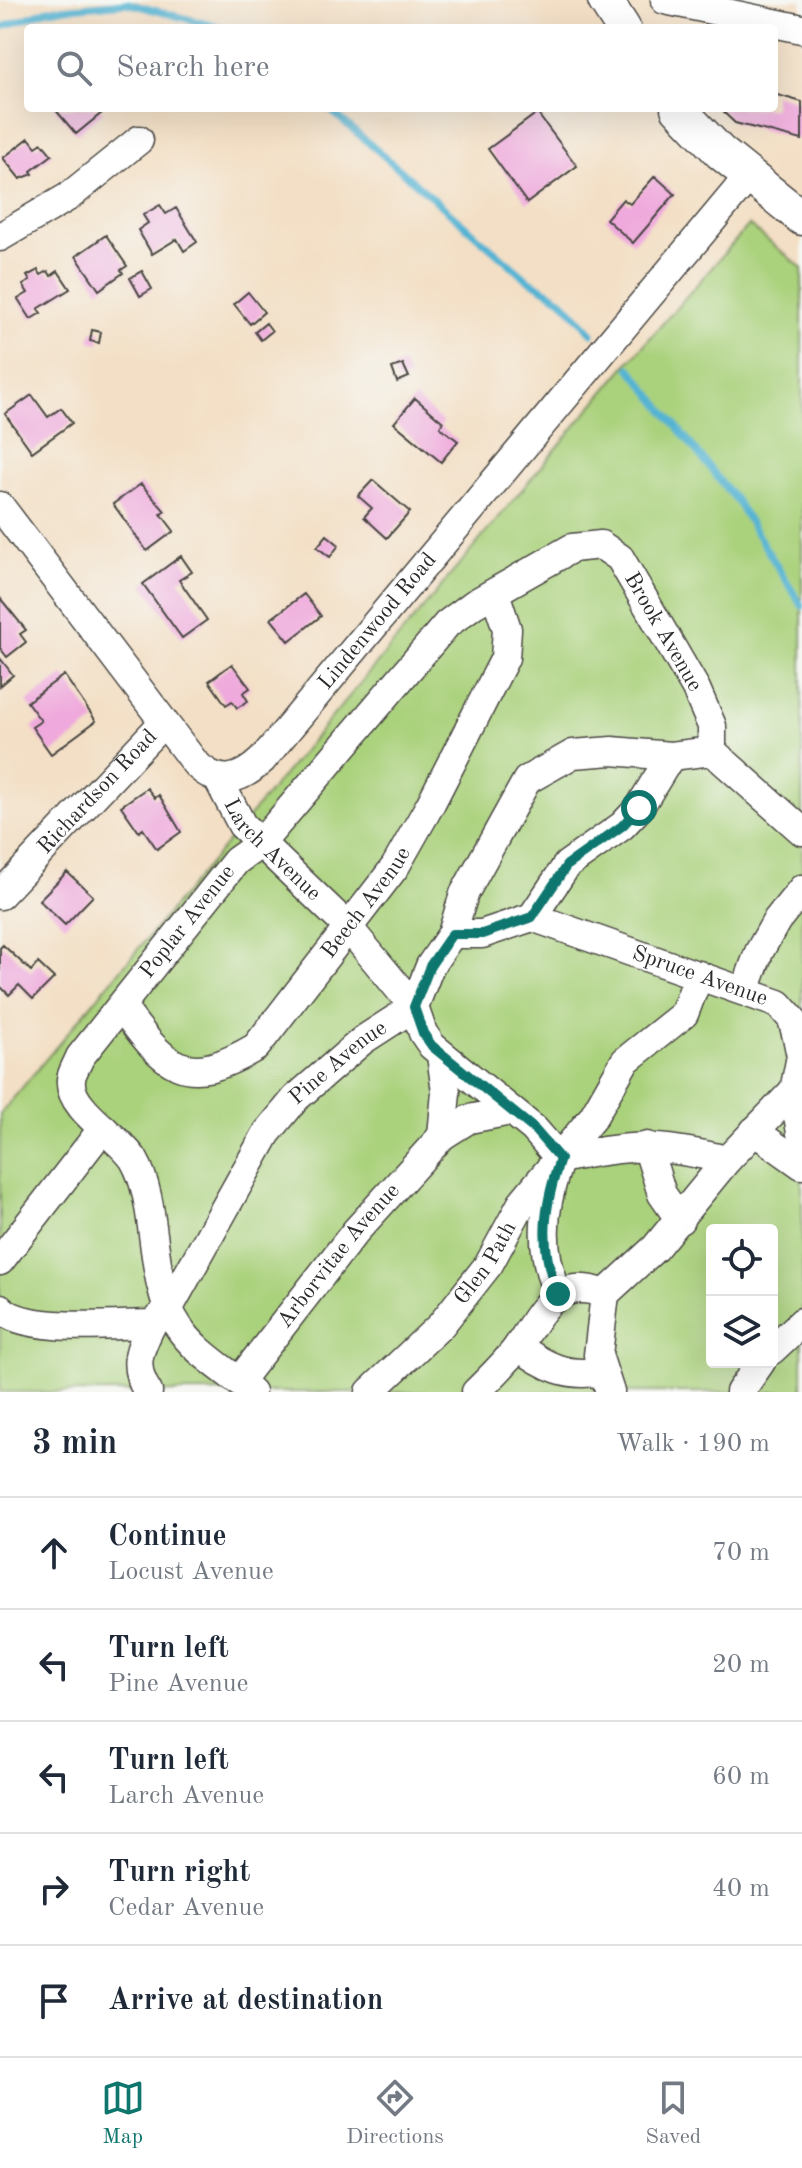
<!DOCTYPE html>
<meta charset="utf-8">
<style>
body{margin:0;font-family:"Old Standard TT",serif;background:#f6f6f7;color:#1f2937}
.controls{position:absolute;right:24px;bottom:24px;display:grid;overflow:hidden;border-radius:8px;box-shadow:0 8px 32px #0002}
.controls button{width:72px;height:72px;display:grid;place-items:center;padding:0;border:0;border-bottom:2px solid #e0e1e3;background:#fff;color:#1f2937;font:40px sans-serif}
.stop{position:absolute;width:24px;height:24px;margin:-18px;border:6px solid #0f766e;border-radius:50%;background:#fff}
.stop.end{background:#0f766e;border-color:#fff;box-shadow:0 2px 8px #0008}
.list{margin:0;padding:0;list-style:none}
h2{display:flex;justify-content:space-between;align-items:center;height:104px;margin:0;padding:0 32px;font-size:34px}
h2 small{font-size:26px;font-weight:400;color:#747a83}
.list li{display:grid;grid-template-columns:52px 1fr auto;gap:24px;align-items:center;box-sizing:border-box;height:112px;padding:0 32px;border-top:2px solid #e0e1e3}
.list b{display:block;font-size:30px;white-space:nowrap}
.list p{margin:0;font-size:26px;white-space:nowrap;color:#747a83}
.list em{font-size:26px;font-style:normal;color:#747a83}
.icon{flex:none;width:44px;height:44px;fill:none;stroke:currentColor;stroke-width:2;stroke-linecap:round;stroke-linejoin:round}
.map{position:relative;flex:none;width:802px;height:1392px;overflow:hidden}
.search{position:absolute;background:#fff;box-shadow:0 8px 32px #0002;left:24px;right:24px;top:24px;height:88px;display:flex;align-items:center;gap:20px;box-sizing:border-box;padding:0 28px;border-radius:8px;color:#747a83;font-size:30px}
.sheet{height:664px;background:#fff}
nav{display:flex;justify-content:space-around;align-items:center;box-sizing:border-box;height:112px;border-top:2px solid #e0e1e3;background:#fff;font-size:22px;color:#747a83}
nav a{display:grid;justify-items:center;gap:4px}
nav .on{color:#0f766e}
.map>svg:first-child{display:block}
</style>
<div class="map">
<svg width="802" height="1392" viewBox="0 0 802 1392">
<rect width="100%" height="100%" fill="#f6f6f2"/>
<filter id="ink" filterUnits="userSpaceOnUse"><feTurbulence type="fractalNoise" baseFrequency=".0125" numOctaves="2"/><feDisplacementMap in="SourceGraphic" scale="16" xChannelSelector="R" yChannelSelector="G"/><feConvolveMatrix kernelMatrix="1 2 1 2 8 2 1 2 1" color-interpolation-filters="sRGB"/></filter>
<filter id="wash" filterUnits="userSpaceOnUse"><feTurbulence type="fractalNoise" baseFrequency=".006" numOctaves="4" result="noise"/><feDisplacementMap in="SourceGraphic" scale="32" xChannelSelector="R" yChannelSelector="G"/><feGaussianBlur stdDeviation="1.8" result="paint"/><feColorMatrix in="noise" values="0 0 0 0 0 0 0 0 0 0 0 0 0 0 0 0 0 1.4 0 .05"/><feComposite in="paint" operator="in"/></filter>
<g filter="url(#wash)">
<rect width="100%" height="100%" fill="#f3dfc5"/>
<path fill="#aad17b" stroke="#6a7e53" stroke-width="2" fill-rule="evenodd" d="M749,225L802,268V1392H0V1114L628,363ZM712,1230H772V1362H712Z"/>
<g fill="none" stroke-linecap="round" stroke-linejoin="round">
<path stroke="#54b4d3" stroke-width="7" d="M0,28L48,10L127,3L222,28
M328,108L527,279L561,299L592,333
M630,368L737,502L802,606"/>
</g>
<g id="blocks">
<path fill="#efa9dc" d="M774,94L802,102V140L735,123L719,108H774Z
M54,108H100L103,112L76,134Z
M537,113L577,166L527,203L488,149Z
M29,138L36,147L42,143L52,155L31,171L33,174L20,179L3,158Z
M655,176L675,194L633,243L606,219L623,199L630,204Z
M160,205L166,214L176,208L197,242L184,251L177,239L152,254L138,230L148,223L143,215Z
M106,235L127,266L121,270L123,273L99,290L76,256Z
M38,270L41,275L48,271L51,276L58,271L70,289L38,309L41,313L31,319L18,299L28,293L23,285L30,281L27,276Z
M142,271L152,289L140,296L130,278Z
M248,292L264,312L250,324L234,304Z
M266,323L272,331L261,340L255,332Z
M92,330L101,332L99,343L90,341Z
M403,364L409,377L397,382L392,368Z
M32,395L48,417L61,408L72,423L32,452L5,414Z
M415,398L443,422L440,427L458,441L441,462L394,423Z
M373,480L410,512L387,538L364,517L372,508L358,496Z
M141,484L165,511L161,514L174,531L147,551L113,504Z
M327,535L339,545L330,557L317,547Z
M181,556L192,572L179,580L207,620L182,638L143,584Z
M304,594L321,616L289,641L271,619Z
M0,598L26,630L20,634L26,642L7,657L0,648Z
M0,658L13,675L0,686Z
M232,664L250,688L243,693L248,701L237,708L232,701L226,705L209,681Z
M64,675L96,721L51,754L32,727L41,721L27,702Z
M147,788L155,798L159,795L181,832L157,849L143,829L139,832L121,806Z
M67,872L93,896L65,925L39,900Z
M3,945L31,971L38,963L54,978L33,999L19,985L9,995L0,986V948Z"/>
</g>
</g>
<g filter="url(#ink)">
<use href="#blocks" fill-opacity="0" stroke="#494642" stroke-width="2"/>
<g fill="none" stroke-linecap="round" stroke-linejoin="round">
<g stroke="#494642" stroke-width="31">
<g id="minor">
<path d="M665,0L802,29"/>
<path d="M0,237L68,197L139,140"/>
<path id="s1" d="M0,506L195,763C218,786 239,782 262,760L749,176"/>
<path id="s2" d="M218,779L242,825L348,927L414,1007L423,1033L432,1046L534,1129L560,1159"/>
<path id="s3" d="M0,895L163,723"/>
<path id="s4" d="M532,917L779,1004L792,1019L797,1037L801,1056L794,1091L802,1139"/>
<path d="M452,934H482L532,917L567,865L622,826L639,808L671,756"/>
<path d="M745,991L759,952L777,920L802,889"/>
<path id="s5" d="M121,1006C166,1067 183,1090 256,1047L395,867L430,805L505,658L507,629L495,593"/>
<path d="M441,1055L446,1092L442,1136"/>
<path d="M754,1131L802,1165"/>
<path d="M647,1146L662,1194L680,1220"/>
<path d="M560,1159C631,1144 656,1143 727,1160"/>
<path d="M557,1167C542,1212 539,1250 558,1294"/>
<path d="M0,1261L103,1128"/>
<path d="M605,1294L655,1248L727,1160L802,1082"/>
<path d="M605,1294L598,1355L610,1392"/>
<path id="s6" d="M0,1308C24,1334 116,1324 152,1324L169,1308L267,1133L296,1098L363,1040L414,1007L430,966L452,934L464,894L527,780L573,754L612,751L671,756L712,751L802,831"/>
<path d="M518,1346C544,1366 568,1378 601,1371"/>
<path d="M772,1350L802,1322"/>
<path id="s7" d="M239,1381L355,1232L442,1136L469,1119L511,1111"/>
<path d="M148,1392C131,1366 139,1350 152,1324"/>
<path id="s8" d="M251,1392C227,1370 196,1354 178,1326C147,1281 160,1205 134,1160C120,1137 68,1109 71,1080C71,1073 78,1063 80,1057L236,861L260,844L447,624L474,604L572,548L601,545L620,558L696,689L712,726V751"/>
<path id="s9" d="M370,1392L441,1325L489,1264L523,1201L593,1117L625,1061L684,1014L699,975"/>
<path d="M476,1392C491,1377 507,1362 519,1345C542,1311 556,1275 605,1294"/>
<path d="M740,1392L761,1362"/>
</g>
</g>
<g stroke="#494642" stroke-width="37">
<path id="major" d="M605,0L623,28
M678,108L720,152L802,218"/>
</g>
<use href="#minor" stroke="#fff" stroke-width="28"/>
<use href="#major" stroke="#fff" stroke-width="34"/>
</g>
</g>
<g fill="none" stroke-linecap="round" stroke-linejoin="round" filter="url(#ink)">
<path stroke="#0f766e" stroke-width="10" d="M558,1294C538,1246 544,1206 560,1159L534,1129L432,1046L423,1033L414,1007L430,966L452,934H482L532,917L567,865L622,826L639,808"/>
</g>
<g text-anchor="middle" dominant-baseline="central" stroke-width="8" stroke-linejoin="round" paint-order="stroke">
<g font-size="22" fill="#2b2b2b" stroke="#f6f6f2">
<text stroke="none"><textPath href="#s1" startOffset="580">Lindenwood Road</textPath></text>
<text stroke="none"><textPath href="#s8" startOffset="1254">Brook Avenue</textPath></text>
<text stroke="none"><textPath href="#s3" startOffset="142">Richardson Road</textPath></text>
<text stroke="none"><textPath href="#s2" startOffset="90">Larch Avenue</textPath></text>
<text stroke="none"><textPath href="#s5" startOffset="348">Beech Avenue</textPath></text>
<text stroke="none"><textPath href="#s8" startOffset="574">Poplar Avenue</textPath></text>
<text stroke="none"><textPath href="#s4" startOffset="178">Spruce Avenue</textPath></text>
<text stroke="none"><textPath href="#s6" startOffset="480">Pine Avenue</textPath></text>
<text stroke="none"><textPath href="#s7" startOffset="160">Arborvitae Avenue</textPath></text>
<text stroke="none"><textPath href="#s9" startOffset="174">Glen Path</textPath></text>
</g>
</g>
</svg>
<div class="controls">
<button><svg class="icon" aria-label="locate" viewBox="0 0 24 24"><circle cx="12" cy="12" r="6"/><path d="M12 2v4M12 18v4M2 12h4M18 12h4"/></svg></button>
<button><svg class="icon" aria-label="layers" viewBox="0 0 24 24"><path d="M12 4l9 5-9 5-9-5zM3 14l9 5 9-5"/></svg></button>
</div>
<div class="stop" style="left:639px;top:808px"></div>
<div class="stop end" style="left:558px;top:1294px"></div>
<div class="search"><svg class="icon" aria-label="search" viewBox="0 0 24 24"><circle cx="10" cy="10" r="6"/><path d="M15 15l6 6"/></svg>Search here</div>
</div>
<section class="sheet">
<h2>3 min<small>Walk · 190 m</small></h2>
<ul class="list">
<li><svg class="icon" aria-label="ahead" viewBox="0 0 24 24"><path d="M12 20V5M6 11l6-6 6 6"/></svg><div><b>Continue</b><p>Locust Avenue</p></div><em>70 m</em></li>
<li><svg class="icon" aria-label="left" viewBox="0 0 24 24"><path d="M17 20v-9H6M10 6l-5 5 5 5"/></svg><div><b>Turn left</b><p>Pine Avenue</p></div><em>20 m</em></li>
<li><svg class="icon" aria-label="left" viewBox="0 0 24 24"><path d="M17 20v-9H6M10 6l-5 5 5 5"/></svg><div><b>Turn left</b><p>Larch Avenue</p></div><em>60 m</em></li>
<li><svg class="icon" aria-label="right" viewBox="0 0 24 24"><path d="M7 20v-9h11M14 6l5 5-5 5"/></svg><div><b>Turn right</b><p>Cedar Avenue</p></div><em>40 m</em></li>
<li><svg class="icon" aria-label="arrive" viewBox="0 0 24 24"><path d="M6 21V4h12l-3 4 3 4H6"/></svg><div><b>Arrive at destination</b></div></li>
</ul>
</section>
<nav>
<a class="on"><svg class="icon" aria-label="map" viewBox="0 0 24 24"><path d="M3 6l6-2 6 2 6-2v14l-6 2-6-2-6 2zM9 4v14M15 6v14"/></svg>Map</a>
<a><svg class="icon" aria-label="directions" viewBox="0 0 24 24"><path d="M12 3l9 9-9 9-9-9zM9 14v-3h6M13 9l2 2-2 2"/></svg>Directions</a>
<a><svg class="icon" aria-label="saved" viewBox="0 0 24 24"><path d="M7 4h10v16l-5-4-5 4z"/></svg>Saved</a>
</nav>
